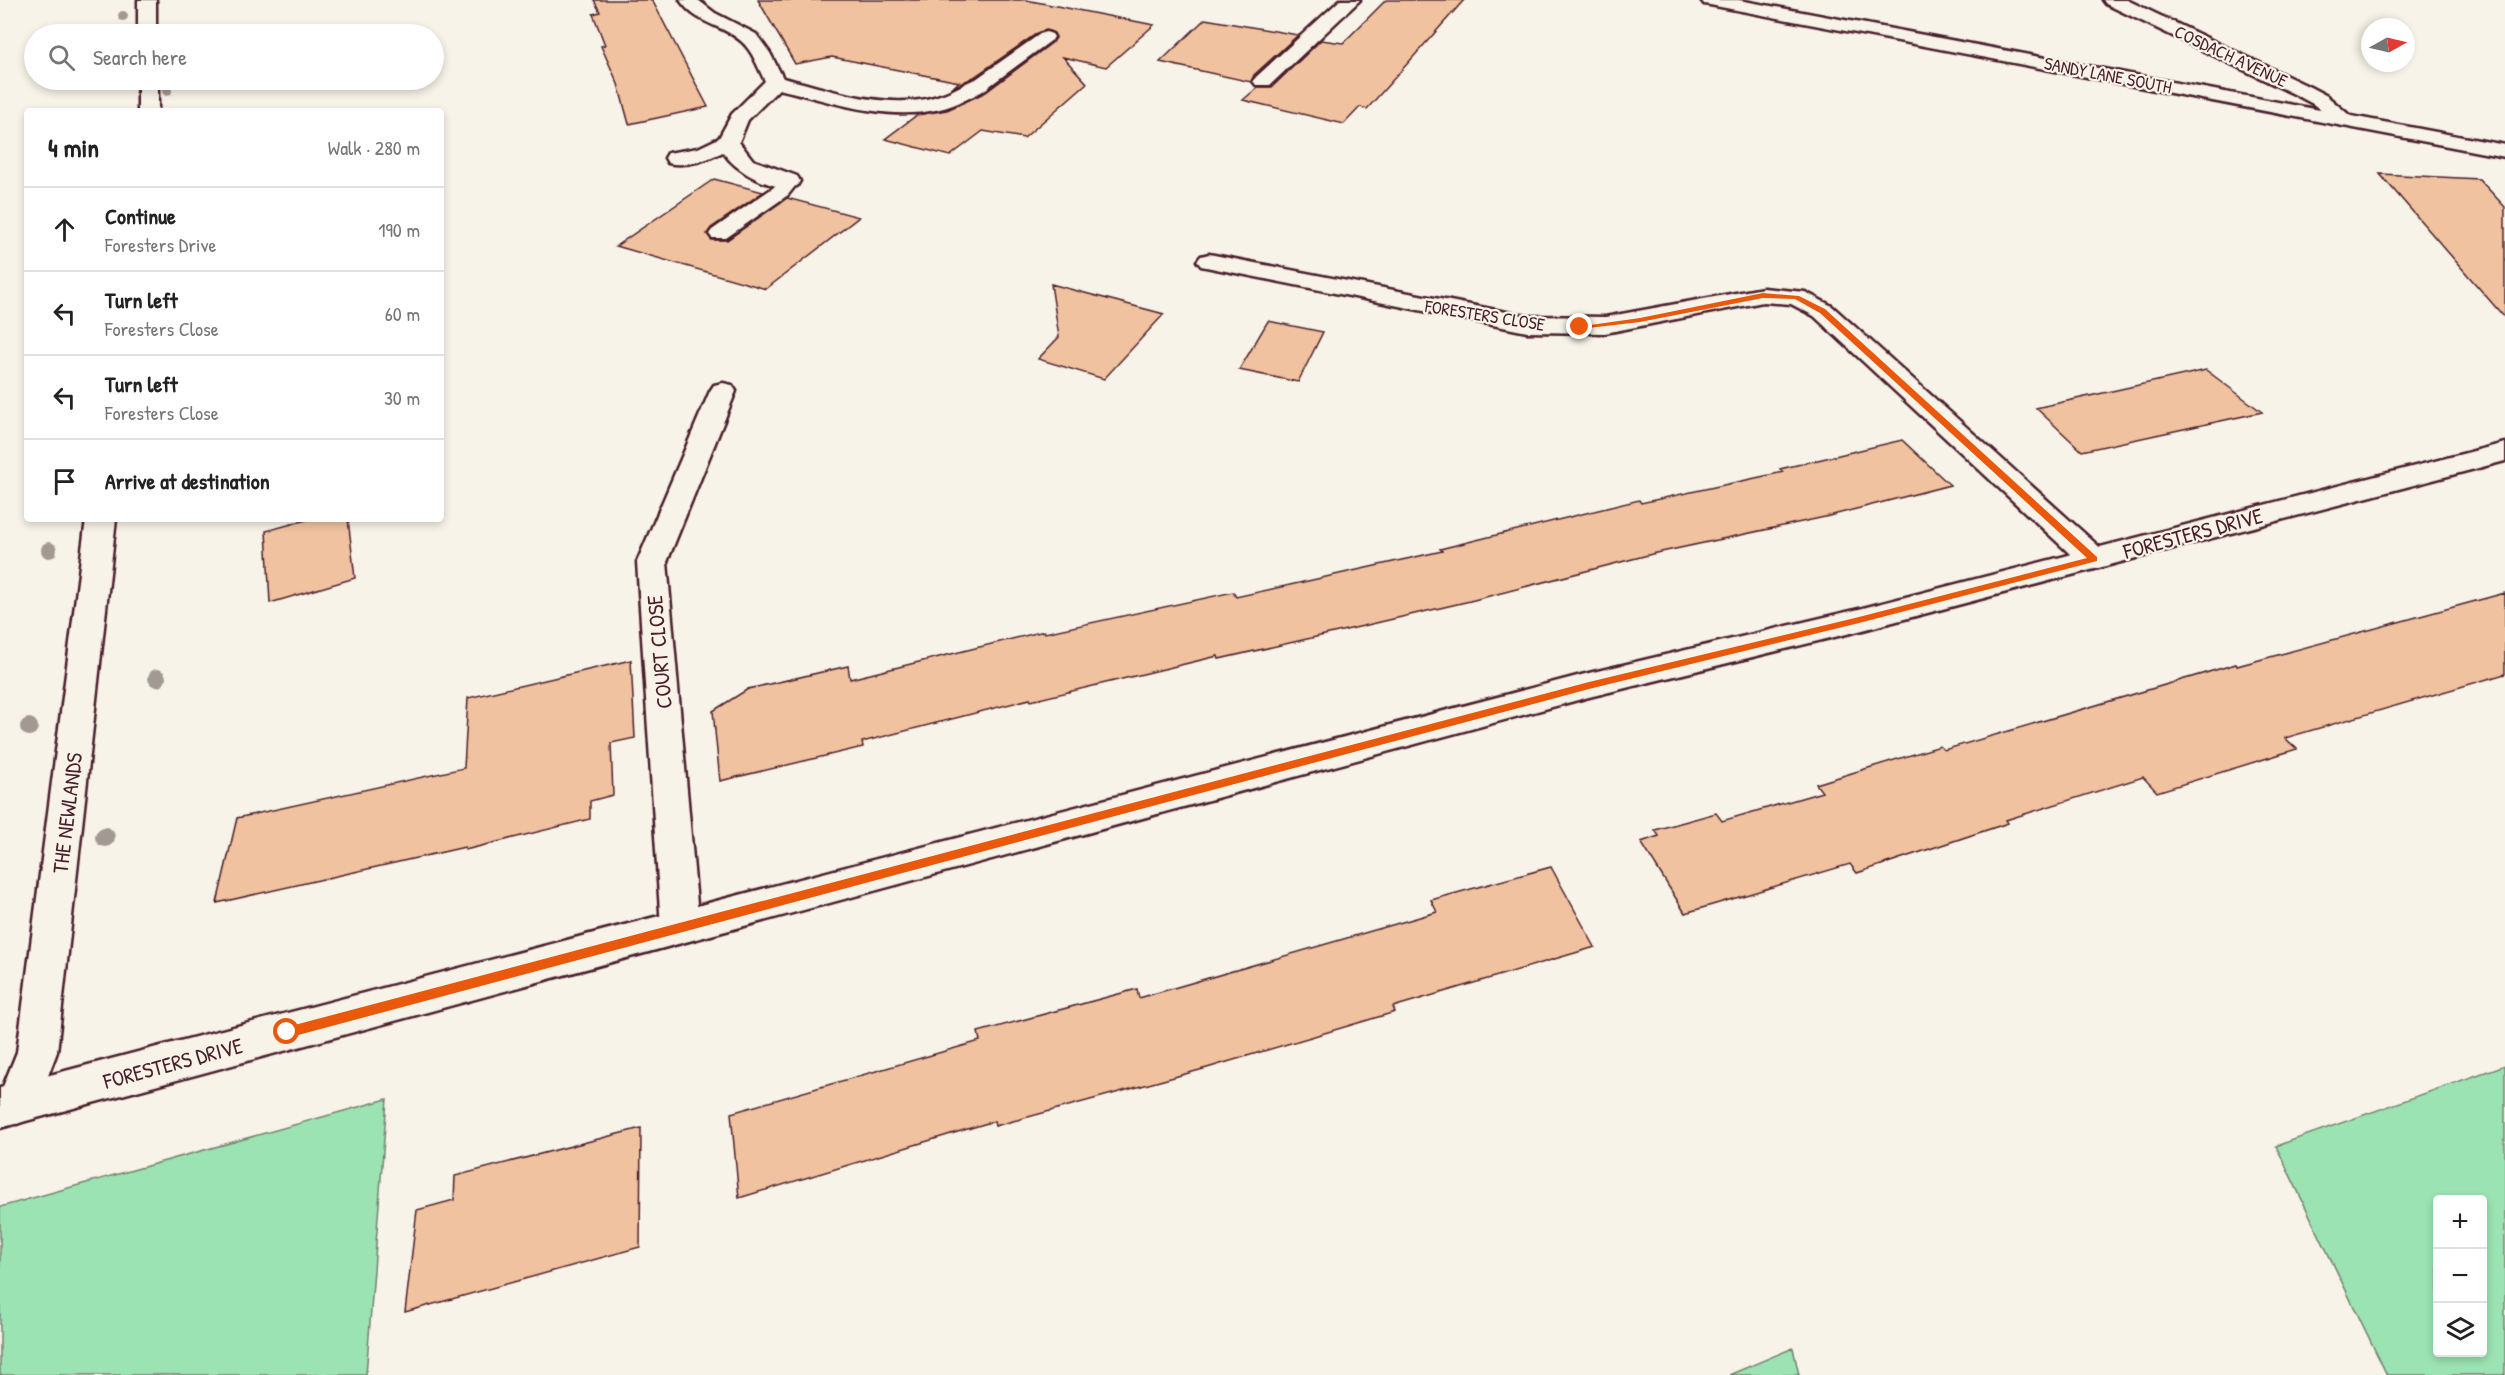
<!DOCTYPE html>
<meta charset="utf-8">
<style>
body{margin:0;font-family:"Patrick Hand",sans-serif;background:#f2f2f2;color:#222}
.controls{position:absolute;right:18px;bottom:18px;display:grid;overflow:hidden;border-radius:6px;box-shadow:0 3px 9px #0003}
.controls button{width:54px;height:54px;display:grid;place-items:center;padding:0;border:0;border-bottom:2px solid #e0e0e0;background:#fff;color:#222;font:30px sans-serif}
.compass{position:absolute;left:2361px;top:18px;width:54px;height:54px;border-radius:50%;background:#fff;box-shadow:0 3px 9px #0003;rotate:82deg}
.stop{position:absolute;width:18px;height:18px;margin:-14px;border:4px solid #ea580c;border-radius:50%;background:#fff}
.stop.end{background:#ea580c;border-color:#fff;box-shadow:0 2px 6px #0008}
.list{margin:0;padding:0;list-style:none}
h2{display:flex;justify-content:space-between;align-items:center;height:78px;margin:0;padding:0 24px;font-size:26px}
h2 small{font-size:20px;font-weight:400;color:#767676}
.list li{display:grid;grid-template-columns:39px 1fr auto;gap:18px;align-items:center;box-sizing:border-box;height:84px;padding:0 24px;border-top:2px solid #e0e0e0}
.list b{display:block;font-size:22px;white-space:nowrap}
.list p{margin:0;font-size:20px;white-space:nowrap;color:#767676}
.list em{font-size:20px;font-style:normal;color:#767676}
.icon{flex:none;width:33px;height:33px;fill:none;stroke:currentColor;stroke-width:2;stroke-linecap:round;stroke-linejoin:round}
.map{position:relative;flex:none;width:2505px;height:1375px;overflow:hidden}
.search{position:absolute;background:#fff;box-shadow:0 3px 9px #0003;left:24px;top:24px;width:420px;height:66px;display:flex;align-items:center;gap:15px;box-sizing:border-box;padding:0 21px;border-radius:33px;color:#767676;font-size:22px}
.panel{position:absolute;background:#fff;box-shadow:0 3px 9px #0003;left:24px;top:108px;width:420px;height:414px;border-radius:6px}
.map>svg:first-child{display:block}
</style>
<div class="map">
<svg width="2505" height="1375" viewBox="0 0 2505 1375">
<rect width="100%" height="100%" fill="#f7f3e8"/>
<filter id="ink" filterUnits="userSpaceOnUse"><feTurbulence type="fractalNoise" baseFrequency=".0167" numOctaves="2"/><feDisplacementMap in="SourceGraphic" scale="12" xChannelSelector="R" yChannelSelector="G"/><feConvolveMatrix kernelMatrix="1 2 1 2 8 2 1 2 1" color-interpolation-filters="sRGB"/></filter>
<g filter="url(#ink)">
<path fill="#9be3b2" stroke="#72816e" stroke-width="1.5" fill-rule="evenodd" d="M2505,1065V1375H2387L2276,1146ZM2438,1200H2482V1352H2438Z
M387,1099L366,1375H0V1207Z
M1793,1348L1799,1375H1729Z"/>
<path fill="#f0c29f" stroke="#4a1f2b" stroke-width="1.5" d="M594,0H652L708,107L629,124L618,84L601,46L605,45L593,14L600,12Z
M758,0H1026L1154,25L1106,67L1063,57L1087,83L1024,138L983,131L950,156L885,139L917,115L947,110L986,92L1053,42L1056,38L1054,33L1047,30L1039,32L974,77L952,88L959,82L832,57L795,64Z
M1386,0H1464L1367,109L1360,107L1344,124L1243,100L1258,87H1272L1321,40L1343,43Z
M1205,19L1298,35L1254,75L1251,82L1160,62Z
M2380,174L2479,179L2505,207V318Z
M714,179L763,192L711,228L707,234L712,240H727L787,198L859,217L766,289L616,246Z
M1051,284L1164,314L1104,379L1038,359L1059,337Z
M1268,321L1323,332L1298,382L1239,370Z
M2206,370L2262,412L2082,451L2036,408Z
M1902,440L1950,485L1825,517L1652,554L1470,601L1329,634L1219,659L1218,656L1031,701L1030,699L862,742L863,747L720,781L713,711L748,689L848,666L850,679L1044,631L1045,633L1233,592L1236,597L1442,551L1440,549L1639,500L1641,503L1783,472L1780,469Z
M310,519H348L355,578L270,603L266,531Z
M2505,593V674L2285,738L2297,749L2157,792L2143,777L2006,820L2008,823L1857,873L1850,864L1685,913L1641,842L1659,836L1655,830L1716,813L1722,821L1822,792L1816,784L1940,746L1944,750L2236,664L2237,666Z
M631,660L635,738L611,743L613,795L590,801V819L465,850V847L217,903L237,818L464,768L468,698Z
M1551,867L1595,947L1393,1007L1395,1012L1207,1068L995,1126L994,1121L739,1198L731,1113L980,1041L978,1032L1137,989L1139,998L1437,912L1431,900Z
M641,1128L640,1247L405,1312L417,1210L454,1200L455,1176Z"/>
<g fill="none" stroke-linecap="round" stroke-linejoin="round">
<g stroke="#4a1f2b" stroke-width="5">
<path id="lane" d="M1046,32L1052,34L1054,37L1052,40L988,87H976L973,83L976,79L1040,34Z
M789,175L796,177L799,181L788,195L726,238H712L709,234L712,230L774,187L782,177Z"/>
</g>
<g stroke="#4a1f2b" stroke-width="5">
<path id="street" d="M138,0H156V34H138Z
M680,0H698L715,13L756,34L770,53L783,78C822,87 864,103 906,101C920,101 933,98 946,93C961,88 973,75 989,79L992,83C987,90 977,94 969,98C908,130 841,104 779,89L748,120L739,142L753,160L797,176L800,181L797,186C773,192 736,172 723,152C707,160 686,167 668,163L665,158L668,153L698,148L719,138L732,114L765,81C758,68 753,51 741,41C720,23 697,25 680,0Z
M1340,0H1360L1270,85H1256L1253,81L1256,77Z
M2103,0H2127L2310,87L2327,96L2355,120L2352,124L2345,126L2338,124L2313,104L2296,95L2106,4Z
M138,80H158V111H138Z
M1209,254L1527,316L1605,317L1763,288L1805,292L1832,306L2105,552L2109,559L2105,566L2094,569L2083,566L1814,316L1791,304L1763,302L1605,333L1527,332L1201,266L1197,261L1201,256Z
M723,383L732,385L736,391L667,562L699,927L694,939L680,943L666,939L661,927L637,562L710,391L714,385Z
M86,519H116L57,1052L32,1118L17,1124L2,1118L0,1094L17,1052Z"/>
</g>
<g stroke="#4a1f2b" stroke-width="5">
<path id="secondary" d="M1701,0H1739L2505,145V157L1710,5L1704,4Z
M2505,443V461L1859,631L1589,697L0,1128V1088L1589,673L1859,609Z"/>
</g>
<use href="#lane" fill="#f7f3e8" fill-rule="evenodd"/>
<use href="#street" fill="#f7f3e8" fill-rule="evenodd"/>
<use href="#secondary" fill="#f7f3e8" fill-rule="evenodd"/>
</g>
<g fill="#a39993">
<circle cx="123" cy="16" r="5"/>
<circle cx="167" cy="91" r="5"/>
<circle cx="49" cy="550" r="8"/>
<circle cx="157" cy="678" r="9"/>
<circle cx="29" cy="727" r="9"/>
<circle cx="105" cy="837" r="10"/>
</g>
</g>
<path fill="#ea580c" d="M1763,293L1799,296L1825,309L2097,557V561L1859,623L1589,689L287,1038L283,1036V1028L287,1027L1589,682L1859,617L2087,558L1820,313L1795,299L1763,298L1640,322L1580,329L1576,327L1640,318Z"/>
<g text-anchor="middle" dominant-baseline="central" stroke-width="4.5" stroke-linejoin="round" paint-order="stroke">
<g font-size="18" fill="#4a1f2b" stroke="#f7f3e8">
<text transform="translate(2231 56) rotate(25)">COSDACH AVENUE</text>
<text transform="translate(2108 75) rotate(11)">SANDY LANE SOUTH</text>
<text transform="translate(1485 315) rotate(9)">FORESTERS CLOSE</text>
</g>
<g font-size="22" fill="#4a1f2b" stroke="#f7f3e8">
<text transform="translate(2193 533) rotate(-15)">FORESTERS DRIVE</text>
<text transform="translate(659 652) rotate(-95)">COURT CLOSE</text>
<text transform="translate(67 813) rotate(-83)">THE NEWLANDS</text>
<text transform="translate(173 1063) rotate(-15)">FORESTERS DRIVE</text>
</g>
</g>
</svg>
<div class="controls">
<button>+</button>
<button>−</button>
<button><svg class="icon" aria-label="layers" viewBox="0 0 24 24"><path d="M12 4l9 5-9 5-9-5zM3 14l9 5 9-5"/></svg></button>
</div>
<svg class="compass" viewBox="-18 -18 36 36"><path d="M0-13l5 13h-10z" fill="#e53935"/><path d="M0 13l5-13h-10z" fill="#767676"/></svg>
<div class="stop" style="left:287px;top:1032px"></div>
<div class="stop end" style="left:1580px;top:327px"></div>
<div class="search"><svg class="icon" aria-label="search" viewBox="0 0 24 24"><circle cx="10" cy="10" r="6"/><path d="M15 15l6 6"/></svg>Search here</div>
<section class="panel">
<h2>4 min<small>Walk · 280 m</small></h2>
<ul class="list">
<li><svg class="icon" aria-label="ahead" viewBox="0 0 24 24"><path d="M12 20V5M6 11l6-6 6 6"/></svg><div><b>Continue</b><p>Foresters Drive</p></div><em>190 m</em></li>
<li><svg class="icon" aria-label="left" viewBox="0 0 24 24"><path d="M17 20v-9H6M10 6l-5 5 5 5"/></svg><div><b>Turn left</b><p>Foresters Close</p></div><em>60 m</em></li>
<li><svg class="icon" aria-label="left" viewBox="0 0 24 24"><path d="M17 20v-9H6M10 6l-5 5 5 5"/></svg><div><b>Turn left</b><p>Foresters Close</p></div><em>30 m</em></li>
<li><svg class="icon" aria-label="arrive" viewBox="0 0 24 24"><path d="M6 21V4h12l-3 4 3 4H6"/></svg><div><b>Arrive at destination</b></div></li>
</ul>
</section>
</div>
